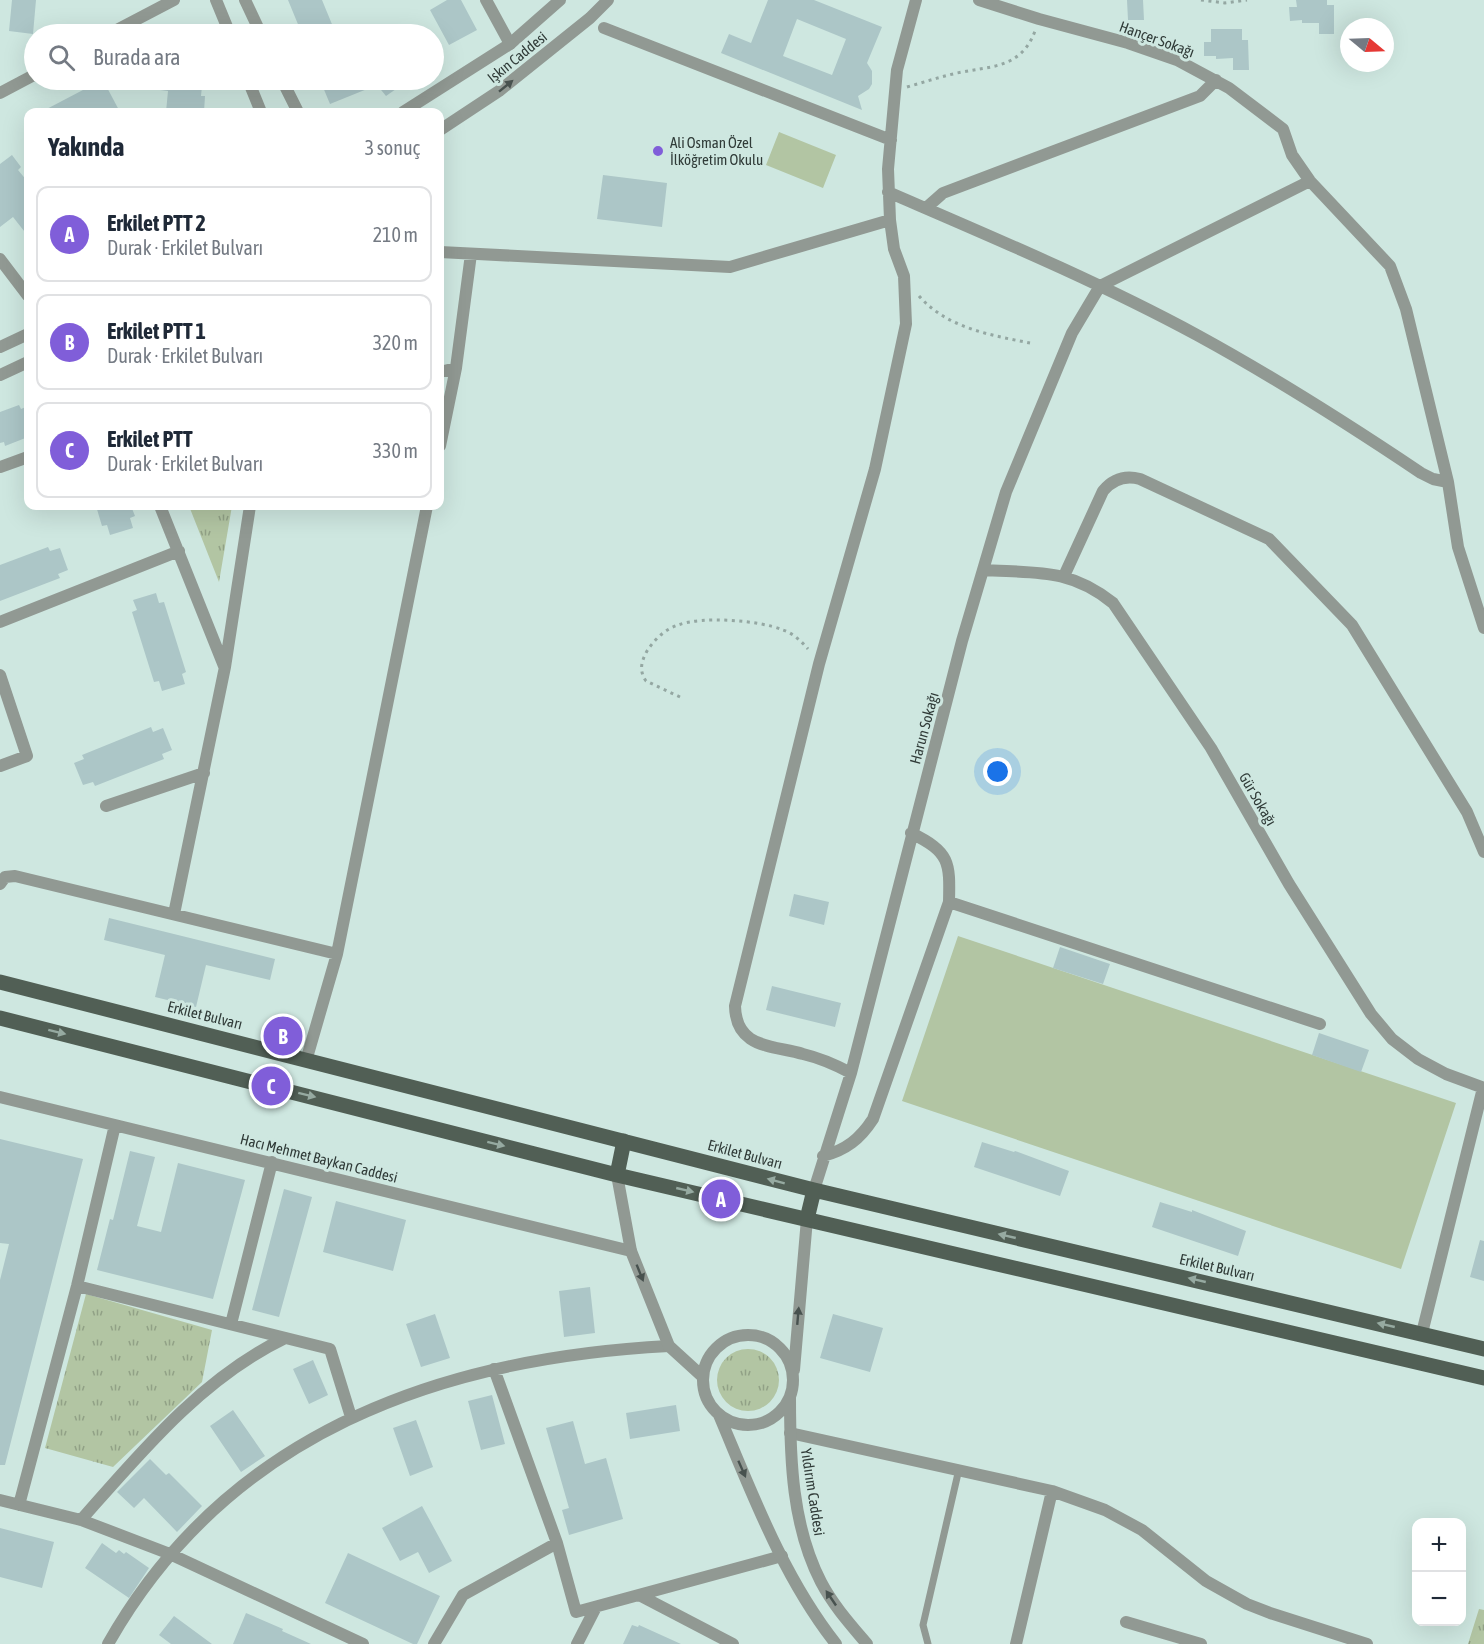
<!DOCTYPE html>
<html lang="tr">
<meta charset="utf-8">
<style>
body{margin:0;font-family:"Asap Condensed",sans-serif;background:#f6f6f7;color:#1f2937}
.controls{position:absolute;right:18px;bottom:18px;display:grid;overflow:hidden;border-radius:12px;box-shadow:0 6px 24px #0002}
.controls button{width:54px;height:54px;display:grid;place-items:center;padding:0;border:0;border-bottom:2px solid #e0e1e3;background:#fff;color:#1f2937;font:30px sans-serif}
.compass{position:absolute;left:1340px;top:18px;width:54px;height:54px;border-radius:50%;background:#fff;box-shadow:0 6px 24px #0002;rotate:109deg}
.you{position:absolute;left:998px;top:772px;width:21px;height:21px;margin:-15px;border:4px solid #fff;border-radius:50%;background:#1a73e8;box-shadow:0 0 0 9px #1a73e833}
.badge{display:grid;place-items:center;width:39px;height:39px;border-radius:50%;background:#805ed9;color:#fff;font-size:20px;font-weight:700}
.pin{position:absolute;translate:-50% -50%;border:3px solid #fff;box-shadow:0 2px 6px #0006}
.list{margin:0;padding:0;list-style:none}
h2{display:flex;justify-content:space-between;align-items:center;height:78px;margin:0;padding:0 24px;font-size:26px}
h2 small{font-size:20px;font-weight:400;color:#747a83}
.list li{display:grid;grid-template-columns:39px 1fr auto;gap:18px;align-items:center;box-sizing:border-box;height:96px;margin:0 12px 12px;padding:0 12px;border:2px solid #e0e1e3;border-radius:12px}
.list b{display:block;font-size:22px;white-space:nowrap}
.list p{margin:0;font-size:20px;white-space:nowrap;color:#747a83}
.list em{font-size:20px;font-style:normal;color:#747a83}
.icon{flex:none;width:33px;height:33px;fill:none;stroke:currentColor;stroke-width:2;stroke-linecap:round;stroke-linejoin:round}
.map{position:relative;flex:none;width:1484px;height:1644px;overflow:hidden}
.search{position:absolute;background:#fff;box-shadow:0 6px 24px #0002;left:24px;top:24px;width:420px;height:66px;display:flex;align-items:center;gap:15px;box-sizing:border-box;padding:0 21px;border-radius:33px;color:#747a83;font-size:22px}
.panel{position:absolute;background:#fff;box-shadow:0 6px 24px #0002;left:24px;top:108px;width:420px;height:402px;border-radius:12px}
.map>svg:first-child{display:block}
</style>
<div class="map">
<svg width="1484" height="1644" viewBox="0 0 1484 1644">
<defs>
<pattern id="grass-tufts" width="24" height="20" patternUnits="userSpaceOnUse" patternTransform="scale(1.5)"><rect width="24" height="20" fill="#b2c5a3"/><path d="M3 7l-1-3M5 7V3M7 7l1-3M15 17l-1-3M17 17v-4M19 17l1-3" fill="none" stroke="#91a186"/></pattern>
</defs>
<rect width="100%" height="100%" fill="#cee7e0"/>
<path fill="url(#grass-tufts)" d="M189,506H232L219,582Z
M86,1294L212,1330L202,1382L113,1467L45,1448Z
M717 1380a31 31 0 1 1 62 0a31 31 0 1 1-62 0Z
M1479,1609L1484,1610V1644H1468Z"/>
<path fill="#b2c5a3" d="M779,132L836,155L823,188L766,165Z
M958,936L1456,1103L1401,1269L902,1101Z"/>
<path fill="#acc6c7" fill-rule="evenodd" d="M12,0H36L33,34L9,31Z
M288,0H322L336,34H302Z
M447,0H461L477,30L449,45L430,10Z
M768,0H814L882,27L867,63L872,71V84L869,89L858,96L862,110L721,53L729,34L751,43ZM797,19L846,39L832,75L783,56Z
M1127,0H1143L1144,20H1128Z
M1296,0H1327V5H1334V34H1319V23H1302V20L1290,21L1289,7H1297Z
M1211,29H1242V40H1248L1249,70H1233V58L1216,59V56H1204V42H1211Z
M103,80L120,112H41L102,80Z
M145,80H195V85L202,86L201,96H205L204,112H166L168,91L145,88Z
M320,80H409L386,96L377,85L330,104Z
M12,155L21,167L18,170L28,182V236L13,217L0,227V164Z
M603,175L667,183L662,227L597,219Z
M19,405L21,409L28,406V437L5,446L4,442L0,443V412Z
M96,506H131L135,516L130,518L133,528L110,535L107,525L102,526Z
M48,547L50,551L60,548L68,570L58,574L60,578L0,601V565Z
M156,593L159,603L164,602L186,672L182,674L185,684L162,691L159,681L154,682L132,612L137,610L133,600Z
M151,727L153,732L163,728L172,750L162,754L164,759L95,786L93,782L83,785L74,763L84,759L82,755Z
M794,894L829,902L824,925L789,916Z
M109,918L275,959L270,980L206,965L196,1007L155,997L165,955L104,940Z
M1060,947L1110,964L1103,984L1053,968Z
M772,986L841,1003L835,1027L766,1010Z
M1319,1033L1369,1050L1361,1072L1312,1055Z
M0,1139L83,1159L5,1465H0V1280L9,1244L0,1243Z
M982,1142L1014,1152L1015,1151L1069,1171L1060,1196L974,1167Z
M130,1151L155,1157L137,1226L161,1232L178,1163L245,1180L213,1299L97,1270L110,1219L113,1220Z
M284,1189L312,1197L279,1317L252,1310Z
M336,1201L406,1220L393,1271L323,1252Z
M1160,1202L1192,1212V1210L1246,1231L1238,1256L1152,1227Z
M1480,1240L1484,1241V1281L1470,1277Z
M590,1287L595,1333L564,1337L559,1291Z
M435,1314L450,1358L421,1367L406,1324Z
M833,1314L883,1328L870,1372L820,1358Z
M313,1360L328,1395L309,1404L293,1369Z
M492,1395L505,1444L481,1450L468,1401Z
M676,1405L680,1431L630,1439L626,1413Z
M233,1410L265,1456L241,1472L210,1426Z
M416,1420L433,1467L410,1476L393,1428Z
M573,1421L585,1464L606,1458L623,1519L569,1535L562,1510L569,1508L546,1428Z
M150,1459L166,1475L169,1473L202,1506L177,1532L144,1498L134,1508L117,1492Z
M422,1506L452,1561L429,1573L418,1552L400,1561L382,1528Z
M0,1528L54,1542L42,1588L0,1577Z
M102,1543L116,1553L119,1550L124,1554L126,1552L149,1568L129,1598L85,1568Z
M348,1553L440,1596L417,1644H413L325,1603Z
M246,1613L283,1629L282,1631L311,1644H233Z
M174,1616L212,1644H171L159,1635Z
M632,1625L638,1627L639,1625L681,1644H623Z"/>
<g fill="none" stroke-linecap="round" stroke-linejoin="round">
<path stroke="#94a7a2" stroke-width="3" stroke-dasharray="3 4.5" stroke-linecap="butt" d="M1201,0L1225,3L1247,0
M907,87C924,82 940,77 957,73C990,66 1021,69 1035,31
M919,296C947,328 990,335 1030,343
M680,697L646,681C639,671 641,662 647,651C654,640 665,629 678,625C702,616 759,620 783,630C793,633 801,641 808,649"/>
<path stroke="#919993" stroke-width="7" d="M928,1644L923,1625L959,1469"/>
<path stroke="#919993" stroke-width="12" d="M216,0L230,34
M245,0L261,34
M486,0L510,44
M979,0L1039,19L1128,43L1177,60L1229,88L1283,129L1292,155L1310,181L1390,266L1406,309L1448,482L1458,547L1484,628
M604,28L891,140
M109,34L174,0
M248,80L261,112
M282,80L298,112
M0,93L34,75
M888,192C992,237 1097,281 1197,335C1274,377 1348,424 1421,473L1433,479L1448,482
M926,208L943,193L1200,96L1216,80
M440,252L730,267L890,220
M0,259L28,296
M440,372L456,368
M440,446L456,368L471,254
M0,467L28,457
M160,506L224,666
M983,570C1035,573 1070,568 1113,603L1211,748L1289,884L1371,1014L1392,1039L1418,1059L1446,1074L1484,1088
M1064,576L1103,491C1113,479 1125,475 1140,479L1269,539L1352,625L1467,812L1484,852
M0,622L179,551
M0,675L27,756L0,766
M106,806L204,773
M911,833C950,852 950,862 949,902L1320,1024
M0,884L5,877L15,876L337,954
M174,914L225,667L250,506
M306,1061L337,954L427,506
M851,1073C836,1065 820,1058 803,1054C773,1045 736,1049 735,1006L819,664L875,469L906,324L904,276L894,249L890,220L888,169L897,70L916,0
M0,1097L631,1251
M823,1156C846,1150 860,1139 873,1119L949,902
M814,1190L851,1073L962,641L1006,492L1072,333L1100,286L1310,181
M77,1286L330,1349L351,1417
M231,1324L272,1162
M1422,1333L1483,1088
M494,1369L557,1543L576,1612L782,1556
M790,1433L1052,1491L1105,1510L1142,1530L1206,1581L1247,1604L1270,1613L1367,1644
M0,1500L81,1520L170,1554L363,1644
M19,1505L77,1286L115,1125
M81,1520C141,1452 202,1378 285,1338
M639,1595L733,1644
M1126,1622L1201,1644
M108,1644C227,1433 439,1358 669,1346
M434,1644L463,1595L557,1543
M577,1644L596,1607
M1016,1644L1052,1491"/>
<path stroke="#919993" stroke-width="12" d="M403,112L510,44L560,0
M440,130L499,91L590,18L608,0
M0,347L28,334
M0,375L28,362
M617,1175L631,1251L669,1346L703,1377
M703 1380a45 45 0 1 1 90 0a45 45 0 1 1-90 0Z
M794,1370L807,1219
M790,1398C790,1459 792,1526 821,1582C833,1605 850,1624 867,1644
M719,1415C752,1493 783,1577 836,1644"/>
<path stroke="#515f55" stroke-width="15" d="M0,982L814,1190L1484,1349
M0,1018L617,1175L1484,1378
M617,1175L624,1141
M807,1219L814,1190"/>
</g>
<defs><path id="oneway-solid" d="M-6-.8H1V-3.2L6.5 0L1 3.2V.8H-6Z" transform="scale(1.5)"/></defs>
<g fill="#48524f">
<use href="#oneway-solid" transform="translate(506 86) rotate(-39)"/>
<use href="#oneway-solid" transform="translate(640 1273) rotate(68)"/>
<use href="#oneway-solid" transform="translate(798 1316) rotate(-85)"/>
<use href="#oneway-solid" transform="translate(742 1469) rotate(66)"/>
<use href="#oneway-solid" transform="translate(831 1598) rotate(-124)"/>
</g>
<g fill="#96aaa1">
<use href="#oneway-solid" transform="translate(57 1032) rotate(14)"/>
<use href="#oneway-solid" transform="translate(307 1095) rotate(14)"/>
<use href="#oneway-solid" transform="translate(496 1144) rotate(14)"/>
<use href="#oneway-solid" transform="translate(776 1181) rotate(-165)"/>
<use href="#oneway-solid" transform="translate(685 1190) rotate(13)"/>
<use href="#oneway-solid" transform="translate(1007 1236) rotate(-167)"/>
<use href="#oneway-solid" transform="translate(1197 1280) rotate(-167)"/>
<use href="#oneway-solid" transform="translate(1386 1325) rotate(-167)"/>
</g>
<circle fill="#805ed9" stroke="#cee7e0" stroke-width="2" cx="658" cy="151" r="6"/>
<g text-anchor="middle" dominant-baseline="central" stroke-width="6" stroke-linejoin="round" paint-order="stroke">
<g font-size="15" fill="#303b38" stroke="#cee7e0">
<text transform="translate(1157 39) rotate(20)">Hançer Sokağı</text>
<text transform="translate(517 57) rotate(-39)">Işkın Caddesi</text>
<text transform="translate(924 728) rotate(-75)">Harun Sokağı</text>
<text transform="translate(1258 799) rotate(60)">Gür Sokağı</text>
<text transform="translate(205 1015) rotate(14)">Erkilet Bulvarı</text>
<text transform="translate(745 1154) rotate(15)">Erkilet Bulvarı</text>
<text transform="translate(319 1158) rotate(14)">Hacı Mehmet Baykan Caddesi</text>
<text transform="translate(1217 1267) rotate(13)">Erkilet Bulvarı</text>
<text transform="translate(813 1492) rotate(81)">Yıldırım Caddesi</text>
</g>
<g font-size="15" fill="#303b38" stroke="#cee7e0" text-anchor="start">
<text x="670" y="142">Ali Osman Özel<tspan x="670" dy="17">İlköğretim Okulu</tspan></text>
</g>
</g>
</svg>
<div class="controls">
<button>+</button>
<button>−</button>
</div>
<svg class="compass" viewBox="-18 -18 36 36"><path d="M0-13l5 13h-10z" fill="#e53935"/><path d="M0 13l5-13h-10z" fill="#747a83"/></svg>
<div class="you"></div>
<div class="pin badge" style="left:721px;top:1199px">A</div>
<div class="pin badge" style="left:283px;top:1036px">B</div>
<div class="pin badge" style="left:271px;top:1086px">C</div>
<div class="search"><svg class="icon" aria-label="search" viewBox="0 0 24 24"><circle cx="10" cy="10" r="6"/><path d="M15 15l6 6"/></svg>Burada ara</div>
<section class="panel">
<h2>Yakında<small>3 sonuç</small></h2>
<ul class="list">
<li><span class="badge">A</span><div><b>Erkilet PTT 2</b><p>Durak · Erkilet Bulvarı</p></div><em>210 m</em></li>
<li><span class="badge">B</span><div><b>Erkilet PTT 1</b><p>Durak · Erkilet Bulvarı</p></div><em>320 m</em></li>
<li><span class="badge">C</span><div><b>Erkilet PTT</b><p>Durak · Erkilet Bulvarı</p></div><em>330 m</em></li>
</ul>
</section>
</div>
